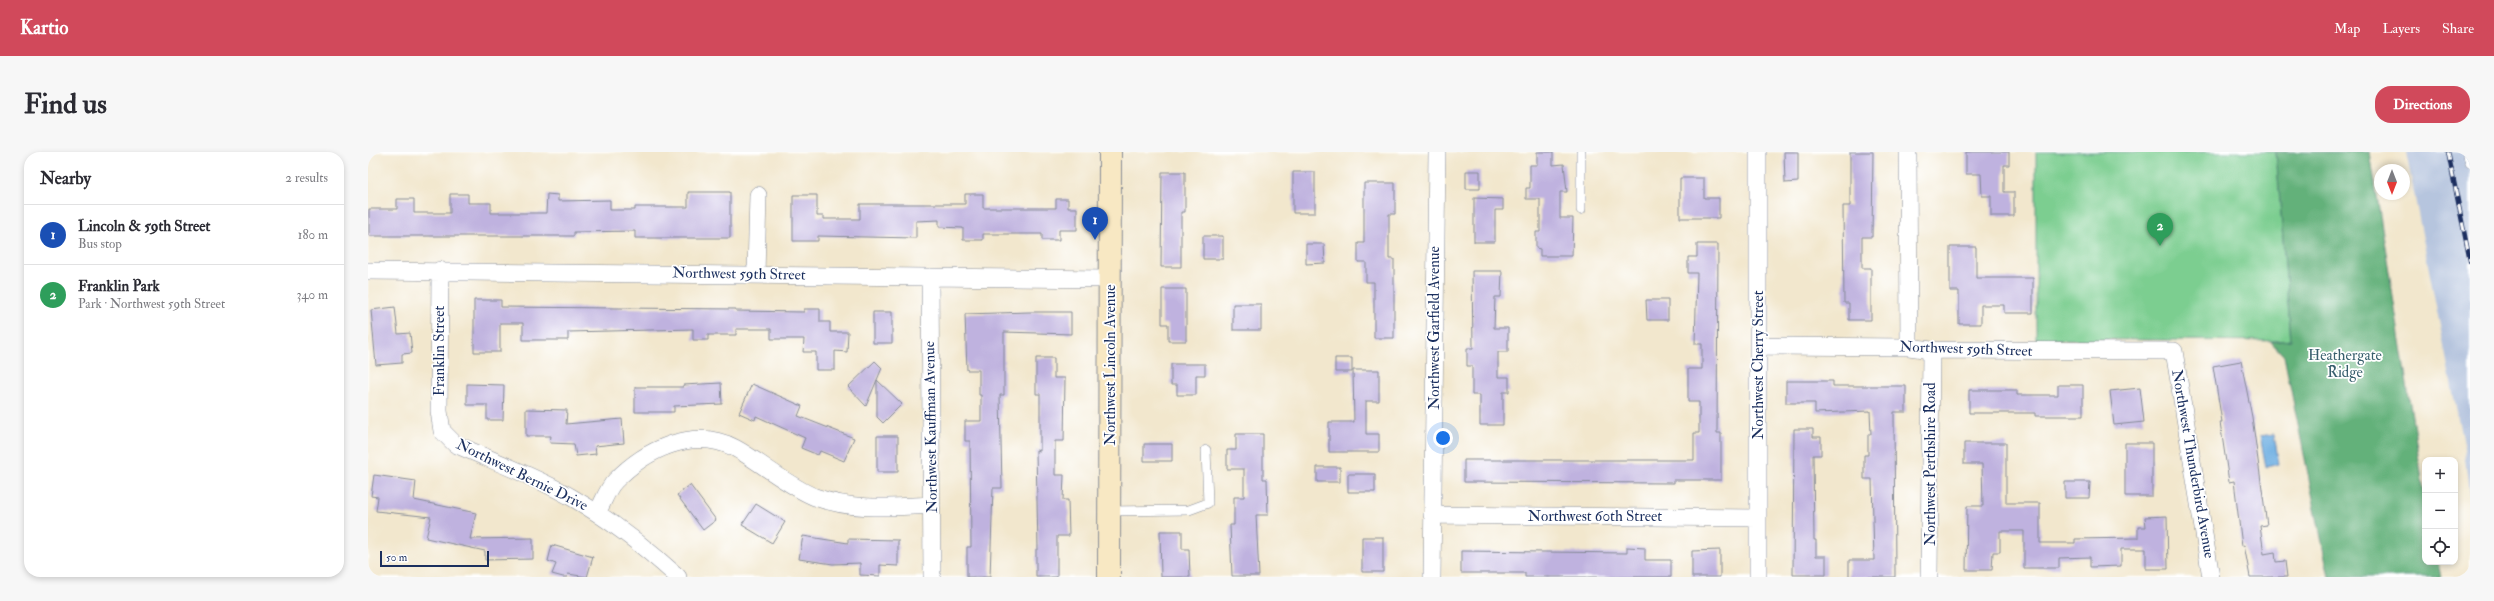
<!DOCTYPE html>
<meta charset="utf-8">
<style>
body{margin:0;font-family:"IM FELL Double Pica",serif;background:#f7f7f7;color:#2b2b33}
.controls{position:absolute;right:12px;bottom:12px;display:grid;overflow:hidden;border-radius:8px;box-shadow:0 2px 6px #0003}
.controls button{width:36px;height:36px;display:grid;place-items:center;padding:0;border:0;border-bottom:1px solid #e1e1e2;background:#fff;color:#2b2b33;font:20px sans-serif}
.compass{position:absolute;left:2006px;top:12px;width:36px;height:36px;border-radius:50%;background:#fff;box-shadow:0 2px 6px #0003;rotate:180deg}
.scale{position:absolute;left:12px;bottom:10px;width:109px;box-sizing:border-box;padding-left:4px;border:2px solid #1b2f5e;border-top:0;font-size:11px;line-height:14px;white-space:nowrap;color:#1b2f5e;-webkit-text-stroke:3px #fff;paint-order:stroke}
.you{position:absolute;left:1075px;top:286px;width:14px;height:14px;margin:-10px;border:3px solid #fff;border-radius:50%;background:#1a73e8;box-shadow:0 0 0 6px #1a73e833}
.badge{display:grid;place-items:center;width:26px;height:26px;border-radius:50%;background:#d1495b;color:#fff;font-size:13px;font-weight:700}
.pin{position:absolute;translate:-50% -33px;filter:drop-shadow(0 1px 2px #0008)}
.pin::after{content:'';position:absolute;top:21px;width:14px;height:12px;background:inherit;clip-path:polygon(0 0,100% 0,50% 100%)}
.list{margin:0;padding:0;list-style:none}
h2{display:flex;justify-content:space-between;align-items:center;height:52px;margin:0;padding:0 16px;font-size:17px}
h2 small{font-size:13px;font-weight:400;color:#7c7c81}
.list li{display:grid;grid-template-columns:26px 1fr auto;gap:12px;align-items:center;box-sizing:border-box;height:60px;padding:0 16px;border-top:1px solid #e1e1e2}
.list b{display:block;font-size:15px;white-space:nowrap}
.list p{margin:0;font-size:13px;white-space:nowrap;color:#7c7c81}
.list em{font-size:13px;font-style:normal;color:#7c7c81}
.icon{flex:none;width:22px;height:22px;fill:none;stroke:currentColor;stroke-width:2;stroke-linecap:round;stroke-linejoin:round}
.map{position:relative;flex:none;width:2102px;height:425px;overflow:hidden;border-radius:16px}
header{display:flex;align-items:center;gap:24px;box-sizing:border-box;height:56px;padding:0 20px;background:#d1495b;color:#fff}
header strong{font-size:19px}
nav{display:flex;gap:22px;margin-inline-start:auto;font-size:14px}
.intro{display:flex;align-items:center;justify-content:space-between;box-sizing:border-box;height:96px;padding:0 24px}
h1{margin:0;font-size:28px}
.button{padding:10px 18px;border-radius:16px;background:#d1495b;color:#fff;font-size:14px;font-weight:700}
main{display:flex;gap:24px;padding:0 24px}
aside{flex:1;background:#fff;border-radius:16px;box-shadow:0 2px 6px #0003}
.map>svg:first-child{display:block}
</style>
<header>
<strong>Kartio</strong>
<nav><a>Map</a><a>Layers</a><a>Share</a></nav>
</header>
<div class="intro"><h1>Find us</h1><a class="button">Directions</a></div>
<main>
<aside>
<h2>Nearby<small>2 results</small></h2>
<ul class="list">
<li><span class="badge" style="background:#1a4fb4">1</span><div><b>Lincoln &amp; 59th Street</b><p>Bus stop</p></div><em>180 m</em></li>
<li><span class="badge" style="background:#2e9e5b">2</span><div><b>Franklin Park</b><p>Park · Northwest 59th Street</p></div><em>340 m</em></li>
</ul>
</aside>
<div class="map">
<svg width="2102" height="425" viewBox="0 0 2102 425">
<rect width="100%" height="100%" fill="#fff"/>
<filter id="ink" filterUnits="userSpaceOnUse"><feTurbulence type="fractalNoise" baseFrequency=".025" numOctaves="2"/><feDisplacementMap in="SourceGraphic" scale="8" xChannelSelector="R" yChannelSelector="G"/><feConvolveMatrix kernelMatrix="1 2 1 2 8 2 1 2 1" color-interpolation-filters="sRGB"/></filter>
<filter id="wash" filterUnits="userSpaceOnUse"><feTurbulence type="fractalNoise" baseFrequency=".012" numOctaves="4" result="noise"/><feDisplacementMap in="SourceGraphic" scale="16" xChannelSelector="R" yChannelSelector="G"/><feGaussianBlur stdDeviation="0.9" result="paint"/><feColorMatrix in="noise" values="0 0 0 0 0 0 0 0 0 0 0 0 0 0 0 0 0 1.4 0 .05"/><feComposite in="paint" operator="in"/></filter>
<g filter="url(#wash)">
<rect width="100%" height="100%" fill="#f2e7cd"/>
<path fill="#b6c5de" d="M2038,0H2102V349L2096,297Z"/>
<path fill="#7bce90" stroke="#4b7e77" d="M1668,0H1908L1923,189L1668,187Z"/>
<path fill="#64b17a" stroke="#40706c" d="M1908,0H2002L2057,346V410H2070L2073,425H1961L1916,204L1903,190L1923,188Z"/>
<path fill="#6eafe2" stroke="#446fa0" d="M1906,282L1911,312L1898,315L1892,284Z"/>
<g id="blocks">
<path fill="#bfb2df" d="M1169,0H1185V13L1196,12L1199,40H1192V66H1205L1204,104H1172V97L1168,96V80H1172V47H1158V36H1162V13H1169Z
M1416,0H1430V30L1417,31Z
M1482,0H1505L1504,85H1494V116H1503V168H1481V151H1476L1475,54H1482Z
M1598,0H1641V13H1636V40H1646V64H1623V44H1614L1613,22H1598Z
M1098,19H1112V37H1098Z
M794,20H817V60H813V115H793Z
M925,20H947V61H925Z
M1312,26H1336V46H1351V66H1312Z
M996,31H1027V62H1021V107H1026V186H1006V130H998V110H990V91H996Z
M320,40H362V86H267V79L206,80V84H1V57H29V47H46V61H82V42H100V51H123V61H178L179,42L190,43V49L242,48V58H267V55H320Z
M597,42H615V56H688V47H700V56H709V78H691V88H674V82H615V88H595V76L571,75V68L548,69V86L450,84V89H425V43H449V64H456V67H492V52H597Z
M1106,46L1135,47V58H1127V90H1106Z
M835,84H855V107H835Z
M938,92H956L957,111L938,112Z
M1329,92H1350L1349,281H1353V328H1306V331L1096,330V308H1326V281H1331V250H1320V217H1334V192H1327L1329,121H1320V105H1329Z
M1582,95H1608V126H1665V161H1636V153H1613V172H1591V139H1582Z
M1104,119H1134L1133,145H1127L1126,176H1140V200H1130V225H1141V240H1135V273H1112V243H1104V214H1099V196H1105Z
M794,137H818V189H800V172H794Z
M106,148H133V155L368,157V159L436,160V157H452V170H462V180H480L479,200L467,199V218H448V200H435L436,187H403V177H368V183H340V188H325V177L200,180V188H155V171H132V200H106Z
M1278,148H1300V168H1279Z
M865,152H893V178H865Z
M27,155L30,182L42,181L44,201L34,202V211L8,213L3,158Z
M505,160H524V191H505Z
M662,160H703V182L636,180V243H632L634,336H625L622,425H599V395H603L602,289H597V269H613V243H611V218H599L597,162Z
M668,206H686V226H697L696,289H687V323H696L695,348H700L701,384H689V425H668V397H670L668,298L672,299V242H668Z
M967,206H984V220H967Z
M507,209L514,216L498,254L480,235Z
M1873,209L1884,265L1899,373L1892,374L1896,402L1907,400L1908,410L1917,409L1919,425H1882L1876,393L1874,394L1866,329L1861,330L1852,270H1854L1845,214Z
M803,212H837V223H828V243H809V233H803Z
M985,218H1011V249H998V282H1011V300H961V270H986Z
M509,228L534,252L515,271L509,265Z
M1418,229H1465V234H1538V260H1526L1527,425H1481V408H1506L1504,327H1496V303H1500V282H1503L1502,259L1447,261V251H1418Z
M353,231L354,252L306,254V260H267V235H315V233Z
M99,232L136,233L135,268H119V253H99Z
M384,232L434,254L430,264L486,286L476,309L452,299L450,303L433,296L437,286L388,264L387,268L371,261Z
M1690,233H1715V264H1667V261H1601V238H1649V243H1690Z
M1772,236L1776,270L1746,273L1742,239Z
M158,257L199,258L198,272L254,267L256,291L227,294L228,302L208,304L206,292L182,291L183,284H158Z
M1426,277H1445V285H1453V303H1445L1446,388H1448V404H1458V423H1425Z
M868,282H895V327H899L900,363H888L891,424H864L862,373H866V345H876V317H859V298H868Z
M509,284H530V320H509Z
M1596,291H1638V351H1672V391H1707V387L1770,386V375H1778L1777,365L1799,364L1800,417H1778V397H1753V414L1722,415V405L1691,406V416H1656V379H1632V400H1625L1624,418H1598L1599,354H1615L1614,312H1596Z
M1757,291H1784V344H1757Z
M776,292H804V309H776Z
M949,315H972V330H949Z
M980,322H1007V340H980Z
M6,323L48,329L46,348L108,361L102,387L165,386V407L117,408V399L58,386L63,365L8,359L10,345L3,344Z
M1697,330H1722L1721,346H1697Z
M322,333L348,368L335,378L309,343Z
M388,352L417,370L404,391L374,373Z
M792,379H814V397H821L822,425H793Z
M435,384L480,391V387L530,388V414L512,413V424L492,423V411L465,412L431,407Z
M994,385H1015V420H994Z
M184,393L225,405L219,425L200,422L199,425H195L184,422L188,412L180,409Z
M1259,395L1277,396V408H1303V425H1157V421H1093V399L1259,401Z
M1352,398V425H1324V399Z"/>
</g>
</g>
<g filter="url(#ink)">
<use href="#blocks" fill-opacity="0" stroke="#868b96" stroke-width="1"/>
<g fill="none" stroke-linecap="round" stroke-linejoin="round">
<g stroke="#868b96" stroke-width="10">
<path id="lane" d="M1213,0V58
M2099,0L2102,11
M741,359L821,358L840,351L838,298"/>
</g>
<g stroke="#868b96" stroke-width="18">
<path id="street" d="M1540,0L1541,195
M72,118L71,259L74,279L87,292C125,309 167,324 203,345C243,368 276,394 310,425
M0,119L742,127
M388,122L390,43
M562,125L564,425
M1390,194L1541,195L1563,198L1806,199L1843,425
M229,361C235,351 239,337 247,329C277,298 325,274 367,296C391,309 423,336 447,345C486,359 524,355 564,353
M1064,363L1390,366
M1064,425L1069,0
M1390,425V0
M1561,425L1563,198"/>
</g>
<g stroke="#868b96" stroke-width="24">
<path id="secondary" d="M741,425L742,0"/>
</g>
<use href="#lane" stroke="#fff" stroke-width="9"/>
<use href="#street" stroke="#fff" stroke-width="17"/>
<use href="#secondary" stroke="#f8e8c3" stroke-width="22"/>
<g stroke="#1b2f5e" stroke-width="4.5">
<path id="rail" d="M2080,0L2102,109"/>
</g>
<use href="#rail" stroke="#fff" stroke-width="3" stroke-dasharray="9" stroke-linecap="butt"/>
</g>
</g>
<g text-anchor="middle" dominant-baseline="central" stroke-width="3.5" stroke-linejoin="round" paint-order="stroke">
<g font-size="15" fill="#1b2f5e" stroke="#fff">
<text transform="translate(371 122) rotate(1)">Northwest 59th Street</text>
<text transform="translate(1066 176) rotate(-90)">Northwest Garfield Avenue</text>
<text transform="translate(1598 197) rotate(2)">Northwest 59th Street</text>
<text transform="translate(71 199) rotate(-90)">Franklin Street</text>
<text transform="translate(742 213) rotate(-90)">Northwest Lincoln Avenue</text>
<text transform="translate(1390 213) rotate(-90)">Northwest Cherry Street</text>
<text transform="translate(563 275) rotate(-91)">Northwest Kauffman Avenue</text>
<text transform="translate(1562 312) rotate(-90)">Northwest Perthshire Road</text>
<text transform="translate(1825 312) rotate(80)">Northwest Thunderbird Avenue</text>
<text transform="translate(154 323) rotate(26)">Northwest Bernie Drive</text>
<text x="1227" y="364">Northwest 60th Street</text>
</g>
<g font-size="15" fill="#385f6d" stroke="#fff">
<text x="1977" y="203">Heathergate<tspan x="1977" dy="17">Ridge</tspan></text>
</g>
</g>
</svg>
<div class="controls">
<button>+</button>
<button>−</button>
<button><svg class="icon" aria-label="locate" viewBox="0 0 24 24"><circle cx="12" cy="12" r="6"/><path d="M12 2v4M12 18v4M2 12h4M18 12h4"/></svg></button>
</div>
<svg class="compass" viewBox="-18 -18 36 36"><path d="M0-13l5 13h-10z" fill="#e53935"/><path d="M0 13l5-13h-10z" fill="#7c7c81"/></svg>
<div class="scale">50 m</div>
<div class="you"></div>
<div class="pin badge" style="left:727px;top:88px;background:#1a4fb4">1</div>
<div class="pin badge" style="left:1792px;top:94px;background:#2e9e5b">2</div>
</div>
</main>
